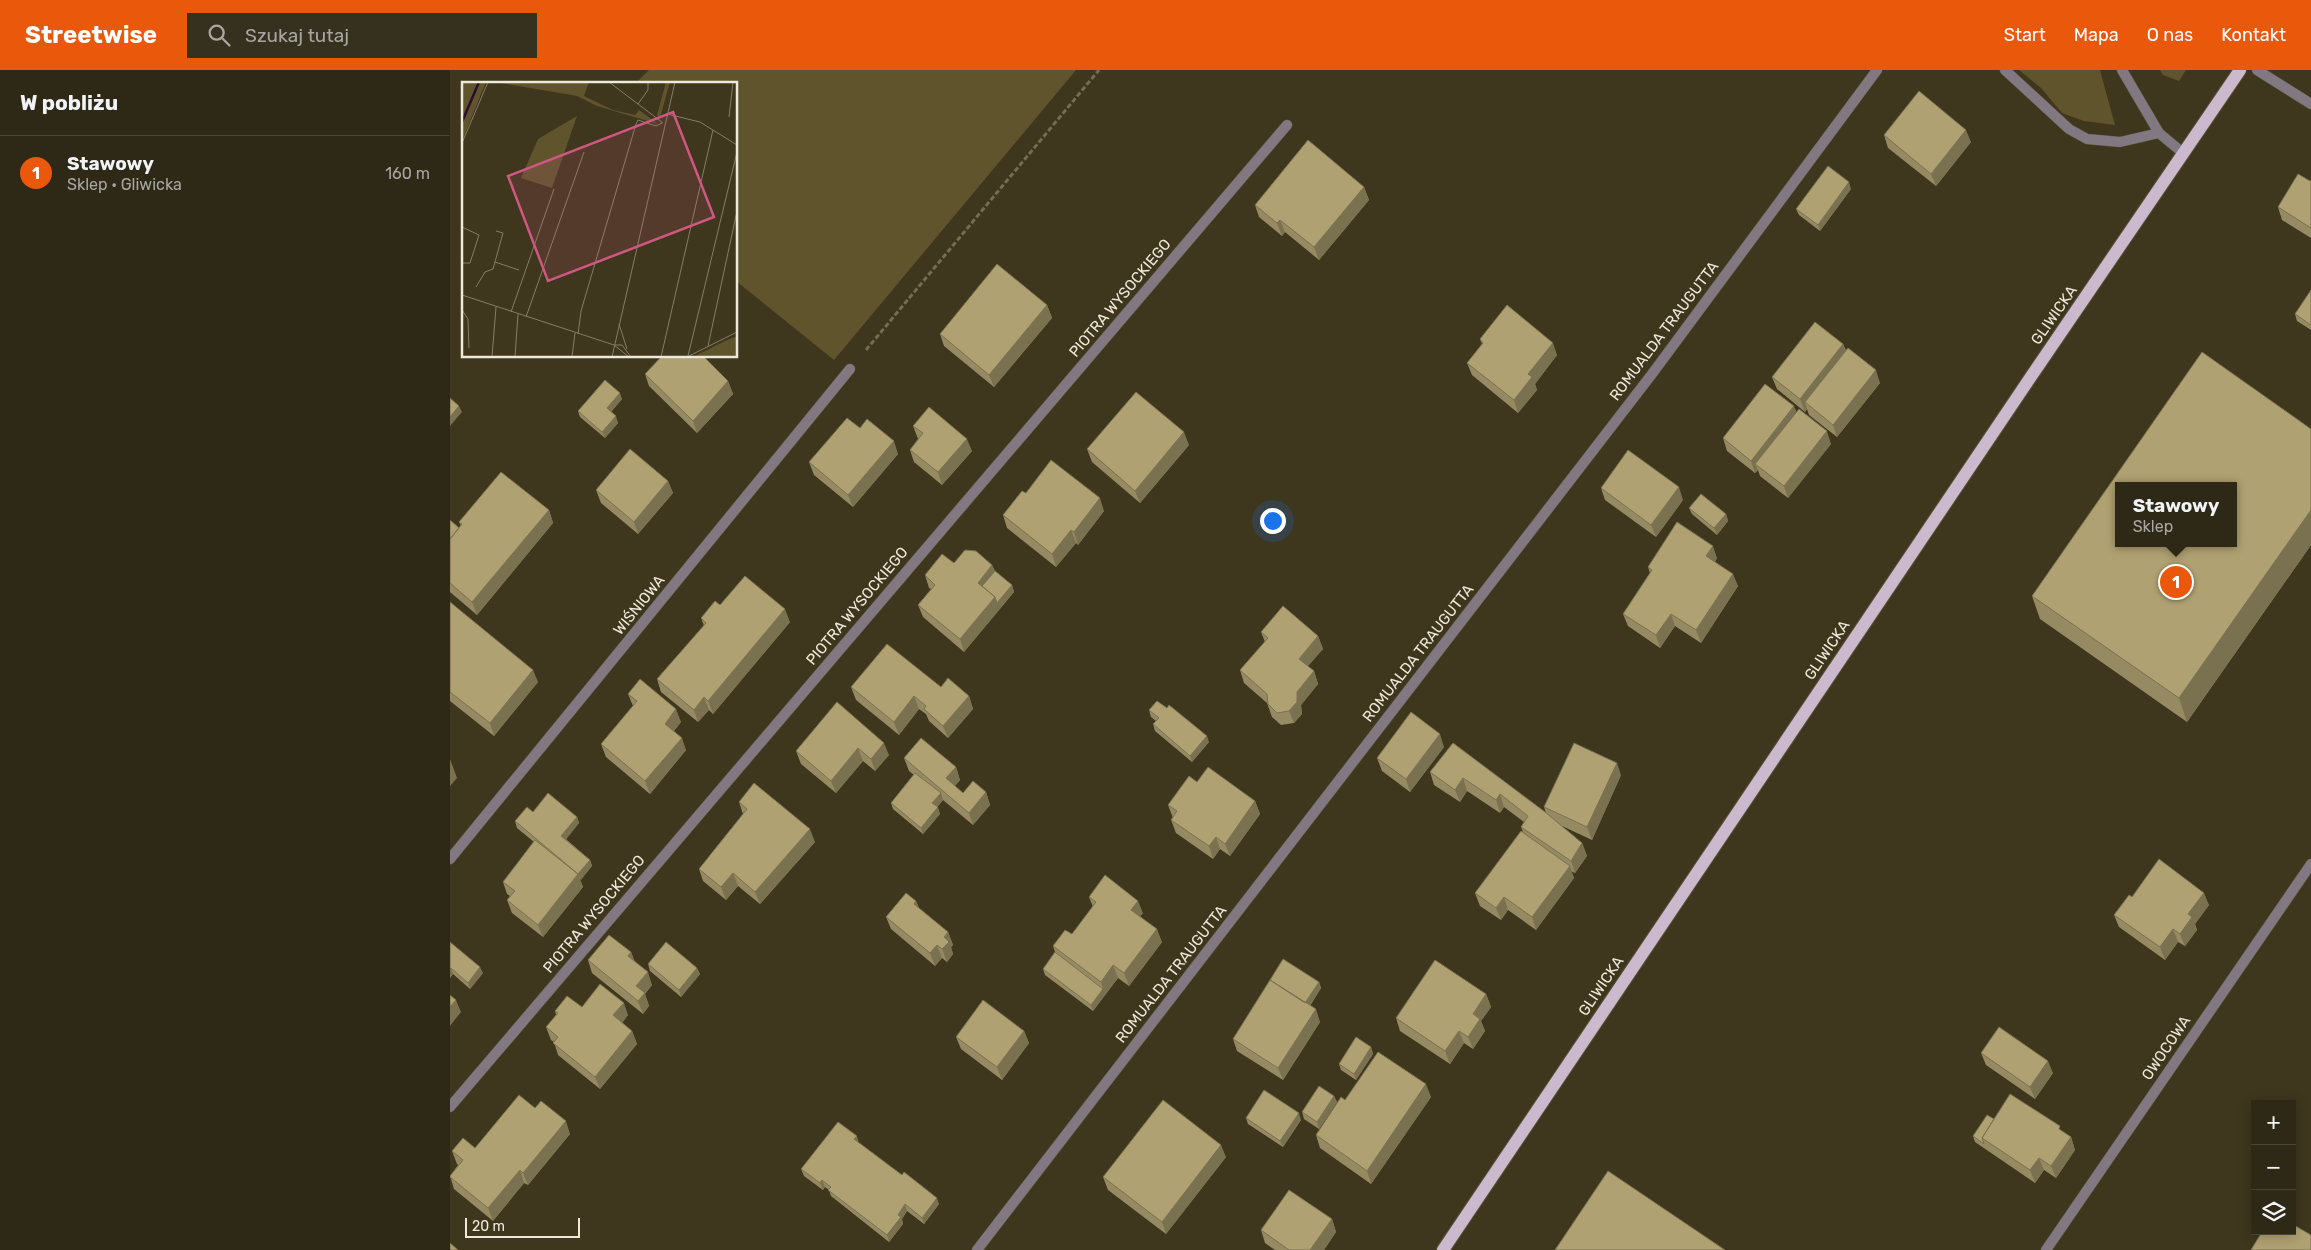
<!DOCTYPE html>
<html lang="pl">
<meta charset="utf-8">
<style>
body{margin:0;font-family:Rubik,sans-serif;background:#36301f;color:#f1f3f6}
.controls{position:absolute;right:15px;bottom:15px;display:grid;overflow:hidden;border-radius:0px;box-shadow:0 2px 12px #0003}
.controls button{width:45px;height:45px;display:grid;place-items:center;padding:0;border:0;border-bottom:1px solid #494435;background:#2e2816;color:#f1f3f6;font:25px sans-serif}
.scale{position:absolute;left:15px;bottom:12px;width:115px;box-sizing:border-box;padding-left:5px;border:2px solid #eee9da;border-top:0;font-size:14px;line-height:18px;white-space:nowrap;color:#eee9da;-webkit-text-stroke:4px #3e361d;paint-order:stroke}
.you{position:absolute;left:822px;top:450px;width:18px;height:18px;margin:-12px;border:4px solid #fff;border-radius:50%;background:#1a73e8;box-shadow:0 0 0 8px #1a73e833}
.badge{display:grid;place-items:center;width:32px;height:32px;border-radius:50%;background:#ea580c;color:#fff;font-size:16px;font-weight:700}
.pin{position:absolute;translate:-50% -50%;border:2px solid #fff;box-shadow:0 1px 5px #0006}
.popup{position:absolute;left:1665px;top:412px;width:122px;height:65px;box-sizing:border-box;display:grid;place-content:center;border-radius:0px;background:#2e2816;filter:drop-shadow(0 1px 4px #0005);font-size:16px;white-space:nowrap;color:#a7a6a1}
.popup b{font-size:19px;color:#f1f3f6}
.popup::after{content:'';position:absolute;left:50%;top:100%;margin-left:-10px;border:10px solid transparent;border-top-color:#2e2816}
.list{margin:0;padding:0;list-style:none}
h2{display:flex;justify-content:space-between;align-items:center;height:65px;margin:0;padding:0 20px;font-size:21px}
h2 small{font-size:16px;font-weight:400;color:#a7a6a1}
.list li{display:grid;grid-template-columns:32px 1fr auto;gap:15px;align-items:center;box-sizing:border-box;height:75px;padding:0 20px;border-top:1px solid #494435}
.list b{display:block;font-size:19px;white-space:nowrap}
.list p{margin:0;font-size:16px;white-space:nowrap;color:#a7a6a1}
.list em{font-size:16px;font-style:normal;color:#a7a6a1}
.icon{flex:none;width:28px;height:28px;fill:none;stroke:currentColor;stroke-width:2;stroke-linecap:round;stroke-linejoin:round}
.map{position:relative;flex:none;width:1861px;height:1180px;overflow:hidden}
header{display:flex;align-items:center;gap:30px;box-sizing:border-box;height:70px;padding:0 25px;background:#ea580c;color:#fff}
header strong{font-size:24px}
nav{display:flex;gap:28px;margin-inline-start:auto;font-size:18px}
.search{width:350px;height:45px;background:#36301f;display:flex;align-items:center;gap:12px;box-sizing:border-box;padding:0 18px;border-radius:0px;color:#a7a6a1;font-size:19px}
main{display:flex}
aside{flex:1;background:#2e2816}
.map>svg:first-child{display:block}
</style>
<header>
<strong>Streetwise</strong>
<div class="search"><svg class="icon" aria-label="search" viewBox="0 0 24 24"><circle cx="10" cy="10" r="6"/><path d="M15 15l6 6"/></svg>Szukaj tutaj</div>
<nav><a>Start</a><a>Mapa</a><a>O nas</a><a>Kontakt</a></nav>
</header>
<main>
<aside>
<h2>W pobliżu<small></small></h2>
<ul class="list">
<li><span class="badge">1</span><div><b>Stawowy</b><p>Sklep · Gliwicka</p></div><em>160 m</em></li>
</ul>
</aside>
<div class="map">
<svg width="1861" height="1180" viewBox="0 0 1861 1180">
<rect width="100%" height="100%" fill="#3e361d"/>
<path fill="#60542d" d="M199,0H626L384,290L286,211V14H185Z
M1569,0H1650L1665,55L1634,51L1612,43L1591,18Z
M1710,0H1736L1729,11L1713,5Z"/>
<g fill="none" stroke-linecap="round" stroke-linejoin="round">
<g stroke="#5a533b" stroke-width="11">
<path id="lane" d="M1672,0L1709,63"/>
</g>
<g stroke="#5a533b" stroke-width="11">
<path id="street" d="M1555,0L1619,59L1637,69L1670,72L1709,63L1733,83
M1807,0L1861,34
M0,789L400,299
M0,1037L837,55
M527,1180L1202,304L1427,0
M1596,1180L1861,794"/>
</g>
<g stroke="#5a533b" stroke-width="14">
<path id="primary" d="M993,1180L1578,311L1790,0"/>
</g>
<path stroke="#736c56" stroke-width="3" stroke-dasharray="5 2.5" stroke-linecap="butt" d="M416,280L649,0"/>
<use href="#lane" stroke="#817882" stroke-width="10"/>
<use href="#street" stroke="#817882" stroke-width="10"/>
<use href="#primary" stroke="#ccb9cd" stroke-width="12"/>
</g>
<path fill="#968a62" d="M1434,65L1521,72L1486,116L1438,78Z
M1861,110V168L1832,150L1828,137Z
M914,117L919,130L869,190L835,162L832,166L809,147L805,135Z
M1401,119L1370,161L1349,145L1346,139Z
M1861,220V260L1847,251L1845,244Z
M597,235L602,248L544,317L494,276L490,264Z
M1030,269L1107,285L1085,314L1087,320L1068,343L1022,305L1017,293L1032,274Z
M1393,274L1396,280L1430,313L1387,367L1359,345L1357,339L1355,342L1327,319L1322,307Z
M195,304L278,311L283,324L247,363L199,316Z
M172,329L161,342L168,353L155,368L130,347L128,341Z
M1346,342L1381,374L1338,428L1310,406L1308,400L1305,403L1277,381L1273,368Z
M463,356L522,381L492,415L464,392L460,380L468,369Z
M410,358L448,384L403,437L364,405L359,392Z
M1861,359V475L1737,652L1590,549L1582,526Z
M739,375L690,433L642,392L637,379Z
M218,411L223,423L188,464L151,433L146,420Z
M1151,418L1233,430L1206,467L1155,430Z
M576,423L654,441L628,475L626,473L606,497L557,458L553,445Z
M1239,438L1276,444L1278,451L1267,465L1242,444Z
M99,440L103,453L27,545L0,522V450L9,458L11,456L9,452Z
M1267,488L1265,492L1288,516L1251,573L1225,556L1210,578L1178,556L1173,544L1200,503L1198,497Z
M504,493L542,495L545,501L562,515L564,522L514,582L473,547L468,535L481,519L479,518L475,505Z
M0,532L88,612L44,666L0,631Z
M270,535L340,552L263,644L259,640L248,652L211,622L207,609L254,556L251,548Z
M811,562L868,566L873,579L858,596L864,601L868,614L851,635L852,644L844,653L831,655L822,647L817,633L794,613L790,600L815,572Z
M401,617H491L519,626L523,639L498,668L479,651L476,644L469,639L449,665L406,630Z
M178,624L231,652L224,661L236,680L200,724L156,687L151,674L183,636Z
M387,632L439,685L425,701L413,691L386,723L351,694L346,681Z
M717,638L759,672L742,692L705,661L703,654L706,651L701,647L699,640Z
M1003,673L1096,743L1094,737L1171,705L1142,770L1112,756L1132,773L1137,786L1125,803L1121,801L1124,808L1086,860L1058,840L1051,850L1030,836L1025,823L1073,762L1071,757L1074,752L1054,737L1050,743L1017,721L1010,732L984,715L980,702Z
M994,677L960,722L932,701L927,688Z
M454,688L506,697L510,710L505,716L513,723L536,722L540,735L523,755L493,730L487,737L490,744L473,764L443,739L441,733L464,705L459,701Z
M747,712L805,731L810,744L780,786L770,779L763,789L726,763L721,750L723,748L718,735Z
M289,732L365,772L310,834L288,816L276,830L253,811L249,799L293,744Z
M83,742L127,747L129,753L116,769L140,790L142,796L130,810L133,817L93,867L62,843L57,830L60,826L57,824L53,812L84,772L67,758L65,751Z
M639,827L693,843L690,846L712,872L679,916L668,908L643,941L595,905L593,899L605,882L603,876L622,864L643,837Z
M1682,827L1759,835L1745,854L1747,860L1735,876L1728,872L1715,890L1669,857L1664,845Z
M466,831L469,838L498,862L503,875L501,877L503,884L497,892L492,888L485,896L441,859L436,847Z
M0,872L33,903L20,919L3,904L0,908Z
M181,882L185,892L202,915L195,924L199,936L193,944L142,903L138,890Z
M198,894L247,898L250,904L231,927L200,901Z
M820,910L869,912L871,918L860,936L870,952L833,1010L787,981L783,969Z
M1036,924L1041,937L1031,951L1035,961L1023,979L1014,973L1000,994L950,961L946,948Z
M132,937L178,945L172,953L182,961L187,974L150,1019L108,985L104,972L101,970L96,957L106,945L105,941Z
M574,961L579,973L552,1010L511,979L506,967Z
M921,977L923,984L906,1010L891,1000L889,994Z
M1531,983L1603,1003L1585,1029L1536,995Z
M884,1026L887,1032L869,1059L854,1049L852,1042Z
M981,1027L921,1114L870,1078L866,1065L895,1030Z
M85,1038L120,1064L78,1115L74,1113L43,1151L4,1119L0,1106L8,1095L7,1094L2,1081L25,1078Z
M796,1048L851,1050L833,1077L798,1054Z
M1544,1049L1612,1061L1621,1067L1625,1080L1606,1108L1594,1100L1585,1113L1525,1072L1523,1066Z
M409,1073L489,1134L474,1154L457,1141L452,1149L453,1154L439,1172L381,1126L379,1120L375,1117L373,1120L354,1106L351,1099Z
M776,1087L716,1164L658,1120L653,1107Z
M882,1149L886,1162L874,1180H825L815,1173L811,1160Z"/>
<path fill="#7a7150" d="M1516,60L1521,72L1486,116L1481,104Z
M1399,112L1401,119L1370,161L1368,155Z
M914,117L919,130L869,190L864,177Z
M830,150L835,162L832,166L827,153Z
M597,235L602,248L544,317L539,305Z
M1103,273L1107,285L1085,314L1087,320L1068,343L1064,330L1078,304Z
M1393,274L1398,287L1355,332L1357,339L1355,342L1350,329Z
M1426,300L1430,313L1387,367L1383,355Z
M278,311L283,324L247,363L243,351Z
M170,323L172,329L159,344L157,338Z
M9,336L12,342L0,356V347Z
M1344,336L1349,348L1305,394L1308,400L1305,403L1301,391Z
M166,346L168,353L155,368L152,362Z
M1377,361L1381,374L1338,428L1334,416Z
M734,362L739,375L690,433L685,421Z
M517,369L522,381L492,415L488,402Z
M444,371L448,384L403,437L398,425Z
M218,411L223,423L188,464L184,452Z
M1229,417L1233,430L1206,467L1201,455Z
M650,428L654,441L628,475L624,462Z
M99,440L103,453L27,545L22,532Z
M1861,440V475L1737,652L1729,628Z
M1276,444L1278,451L1267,465L1264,458Z
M621,460L626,473L606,497L602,484Z
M1263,476L1267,488L1261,499L1256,486Z
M542,495L547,508L530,519L528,513Z
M1283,504L1288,516L1251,573L1246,560Z
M562,515L564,522L514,582L510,569L545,527Z
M335,539L340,552L263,644L258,631Z
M1221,544L1225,556L1210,578L1206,565Z
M868,566L873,579L853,601L849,589Z
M83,600L88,612L44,666L40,653Z
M864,601L868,614L851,635L852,644L844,653L839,641L847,622Z
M464,626L469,639L449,665L444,652Z
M519,626L523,639L498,668L493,656Z
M254,627L259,640L248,652L244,640Z
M226,639L231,652L219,666L215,654Z
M990,664L994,677L960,722L956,709Z
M757,666L759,672L742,692L740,686Z
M232,668L236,680L200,724L195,711Z
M434,673L439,685L425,701L421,689Z
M408,678L413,691L386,723L381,711Z
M0,689L7,708L0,716Z
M1167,693L1171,705L1142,770L1137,757Z
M506,697L510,710L500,721L496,708Z
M1013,708L1017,721L1010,732L1005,720Z
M536,722L540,735L523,755L519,743Z
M491,723L493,730L485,740L482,733Z
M1050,724L1054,737L1050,743L1046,730Z
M805,731L810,744L780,786L775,774Z
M488,737L490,744L473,764L471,758Z
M127,747L129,753L114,772L111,766Z
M360,759L365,772L310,834L305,822Z
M766,767L770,779L763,789L759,776Z
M1132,773L1137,786L1125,803L1121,791Z
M140,790L142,796L131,810L128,804Z
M1120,796L1124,808L1086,860L1082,847Z
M283,803L288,816L276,830L271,817Z
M128,804L133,817L93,867L88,855Z
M1754,823L1759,835L1745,854L1747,860L1735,876L1730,864L1738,844Z
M1054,827L1058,840L1051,850L1046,838Z
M466,831L471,843L464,834Z
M688,831L693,843L686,852L681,840Z
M707,859L712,872L679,916L674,903Z
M1723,859L1728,872L1715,890L1710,877Z
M498,862L503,875L501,877L503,884L497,892L492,879L494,867Z
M487,875L492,888L485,896L480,883Z
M181,882L186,895L178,886Z
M663,895L668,908L643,941L641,935L653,919L651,912Z
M30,897L33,903L20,919L18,913Z
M1,898L3,904L0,908V899Z
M247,898L250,904L231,927L229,920Z
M198,902L202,915L195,924L199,936L193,944L188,931L186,916Z
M869,912L871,918L857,940L855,933Z
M1036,924L1041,937L1031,951L1035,961L1023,979L1018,967L1023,944Z
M6,930L11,942L0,956V937Z
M174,933L178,945L168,958L163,945Z
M866,939L870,952L833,1010L828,998Z
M182,961L187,974L150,1019L145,1007Z
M574,961L579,973L552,1010L547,997Z
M1009,961L1014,973L1000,994L995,981Z
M921,977L923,984L906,1010L904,1004Z
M1598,991L1603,1003L1585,1029L1580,1017Z
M976,1014L981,1027L921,1114L917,1101Z
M884,1026L887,1032L869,1059L867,1052Z
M849,1043L851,1050L833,1077L830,1071Z
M116,1051L120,1064L78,1115L73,1103Z
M407,1066L409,1073L404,1069Z
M1621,1067L1625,1080L1606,1108L1601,1096Z
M771,1075L776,1087L716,1164L712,1152Z
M1589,1088L1594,1100L1585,1113L1580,1100Z
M70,1100L74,1113L43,1151L38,1138Z
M372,1110L375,1117L373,1120L370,1113Z
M487,1128L489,1134L474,1154L472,1148Z
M455,1134L457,1141L452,1149L453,1154L439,1172L437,1165L448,1145Z
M882,1149L886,1162L874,1180H860Z"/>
<path fill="#afa172" stroke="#7a7150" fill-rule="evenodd" d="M1469,21L1516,60L1481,104L1434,65Z
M858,70L914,117L864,177L830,150L827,153L805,135Z
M1378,96L1399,112L1368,155L1346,139Z
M1848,104L1860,111L1861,110V158L1828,137Z
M547,194L597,235L539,305L490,264Z
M1861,220V255L1845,244Z
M1057,235L1103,273L1078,304L1082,307L1064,330L1017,293L1033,273L1030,269Z
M1365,252L1393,274L1350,329L1322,307Z
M1398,278L1426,300L1383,355L1355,332Z
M1752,282L1861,359V440L1729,628L1582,526ZM1668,416H1784V473H1668Z
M212,286H253L278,311L243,351L195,304Z
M155,310L170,323L157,338L166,346L152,362L128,341Z
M1315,314L1344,336L1301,391L1273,368Z
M686,322L734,362L685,421L637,379Z
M0,328L9,336L0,347Z
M479,337L517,369L488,402L460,380L473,363L463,356Z
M1349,339L1377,361L1334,416L1305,394Z
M397,348L410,358L417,349L444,371L398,425L359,392Z
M180,379L218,411L184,452L146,420Z
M1178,380L1229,417L1201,455L1151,418Z
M601,390L650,428L624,462L621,460L602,484L553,445L572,421L576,423Z
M51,402L99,440L22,532L0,513V469L12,454L9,452Z
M1251,424L1276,444L1264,458L1239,438Z
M0,450L9,458L0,469Z
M1227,452L1263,476L1256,486L1283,504L1246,560L1221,544L1206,565L1173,544L1202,500L1198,497Z
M515,480L526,481L542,495L528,513L545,527L510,569L468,535L485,515L475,505L492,484L504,493Z
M545,501L562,515L547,533L545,527L532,516Z
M295,506L335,539L258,631L254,627L244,640L207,609L256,553L251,548L265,531L270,535Z
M0,532L83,600L40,653L0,622Z
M833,536L868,566L849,589L864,601L847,622V632L839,641L827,643L818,634L817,624L790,600L818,568L811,562Z
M437,574L491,617L498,608L519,626L493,656L474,639L476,636L464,626L444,652L401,617Z
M190,609L226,639L215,654L232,668L195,711L151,674L187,631L178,624Z
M707,631L717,638L719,635L757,666L740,686L703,654L709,648L699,640Z
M387,632L434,673L421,689L408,678L381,711L346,681Z
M961,642L990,664L956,709L927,688Z
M471,668L506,697L496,708L513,723L523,711L536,722L519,743L454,688Z
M1003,673L1095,742L1132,773L1121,791L1071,757L1078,746L1050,724L1046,730L1013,708L1005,720L980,702Z
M1124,673L1167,693L1137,757L1094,737Z
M758,697L805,731L775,774L766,767L759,776L721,750L727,741L718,735L739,706L747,712Z
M465,703L491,723L482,733L488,737L471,758L441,733Z
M304,713L360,759L305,822L283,803L271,817L249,799L297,739L289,732Z
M98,723L127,747L111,766L140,790L128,804L65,751L77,737L83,742Z
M1071,761L1120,796L1082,847L1054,827L1046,838L1025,823Z
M85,770L128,804L88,855L57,830L65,821L53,812Z
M1709,789L1754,823L1738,844L1742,847L1730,864L1723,859L1710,877L1664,845L1679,825L1682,827Z
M655,805L688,831L681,840L707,859L674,903L663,895L651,912L603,876L615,860L622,864L646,832L639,827Z
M456,823L466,831L464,834L498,862L494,867L499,872L492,879L487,875L480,883L436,847Z
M159,865L181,882L178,886L198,902L186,916L195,923L188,931L138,890Z
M0,872L30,897L18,913L1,898L0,899Z
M216,872L247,898L229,920L198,894Z
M605,882L653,919L641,935L593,899Z
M833,889L869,912L855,933L820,910Z
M985,890L1036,924L1023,944L1030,949L1018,967L1009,961L995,981L946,948Z
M820,910L866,939L828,998L783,969Z
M150,914L174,933L163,945L182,961L145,1007L103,973L108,967L96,957L108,943L105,941L117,926L132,937Z
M0,925L6,930L0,937Z
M533,930L574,961L547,997L506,967Z
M1549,957L1598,991L1580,1017L1531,983Z
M906,967L921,977L904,1004L889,994Z
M928,982L976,1014L917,1101L866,1065L891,1027L895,1030Z
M869,1016L884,1026L867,1052L852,1042Z
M814,1020L849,1043L830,1071L796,1048Z
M1560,1024L1610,1056L1609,1059L1621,1067L1601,1096L1589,1088L1580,1100L1532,1068Z
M69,1025L85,1038L91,1031L116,1051L73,1103L70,1100L38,1138L0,1107V1106L13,1090L2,1081L13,1068L25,1078Z
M713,1030L771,1075L712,1152L653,1107Z
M1537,1045L1544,1049L1532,1068L1534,1074L1523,1066Z
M388,1052L407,1066L404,1069L452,1105L454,1102L487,1128L472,1148L455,1134L448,1145L451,1147L437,1165L378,1120L381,1117L372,1110L370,1113L351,1099Z
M1158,1101L1275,1180H1105Z
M839,1120L882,1149L860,1180H839L811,1160Z
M1842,1154L1861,1165V1180H1801L1810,1165L1817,1161H1842Z
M0,1173L8,1180H0Z"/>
<g text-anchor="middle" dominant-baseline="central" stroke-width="5" stroke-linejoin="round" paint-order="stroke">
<g font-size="15" fill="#eee9da" stroke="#3e361d">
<text transform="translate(670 228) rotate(-50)">PIOTRA WYSOCKIEGO</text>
<text transform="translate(1604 245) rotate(-55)">GLIWICKA</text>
<text transform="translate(1214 261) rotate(-53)">ROMUALDA TRAUGUTTA</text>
<text transform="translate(189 535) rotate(-51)">WIŚNIOWA</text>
<text transform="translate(407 536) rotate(-50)">PIOTRA WYSOCKIEGO</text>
<text transform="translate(1377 580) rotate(-56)">GLIWICKA</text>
<text transform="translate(968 583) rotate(-52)">ROMUALDA TRAUGUTTA</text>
<text transform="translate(144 844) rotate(-50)">PIOTRA WYSOCKIEGO</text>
<text transform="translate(721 904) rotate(-52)">ROMUALDA TRAUGUTTA</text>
<text transform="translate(1151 916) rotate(-56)">GLIWICKA</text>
<text transform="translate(1716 978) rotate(-56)">OWOCOWA</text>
</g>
</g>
<g transform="translate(12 12)">
<rect width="275" height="275" fill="#3e361d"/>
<path d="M0,0H24L0,59ZM33,0H127L122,14L151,28L173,33L177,28L196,42L135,24L115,14ZM204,0H208L198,36L195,33ZM115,34L90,106L59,96L76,57ZM275,254V275H231L263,259Z" fill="#60542d"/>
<path fill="none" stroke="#290e2c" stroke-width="2.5" d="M0,40L17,0"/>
<path fill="none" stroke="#847e69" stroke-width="1" d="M147,0L201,41M176,22L186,8V0M205,32L238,40L275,63M267,35L271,0M0,61L26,0M0,145L17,153L8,181H0M33,180L57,188M14,205L23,190L31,187L41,151L34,149M0,213L152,263M0,228L6,237L7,266M49,230L92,107M64,235L122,70M157,242L165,267M116,252L119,229L174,42L176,38L194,44L200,41M152,263H160L169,275M152,263L167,275M246,264L275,129M226,274L275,70M30,275L34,225M53,275L56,232M110,275L113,251M150,275L213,0M199,275L251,48M225,275L275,250"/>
<path fill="#cf5781" fill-opacity="0.15" stroke="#cf5781" stroke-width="2.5" d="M211,30L252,135L86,199L46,94Z"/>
<rect width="275" height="275" fill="none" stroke="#eee9da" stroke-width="2.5"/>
</g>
</svg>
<div class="controls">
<button>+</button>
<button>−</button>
<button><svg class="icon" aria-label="layers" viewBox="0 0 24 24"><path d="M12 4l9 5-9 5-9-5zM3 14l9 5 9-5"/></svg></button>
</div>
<div class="scale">20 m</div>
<div class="you"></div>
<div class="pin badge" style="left:1726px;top:512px">1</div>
<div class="popup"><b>Stawowy</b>Sklep</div>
</div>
</main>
